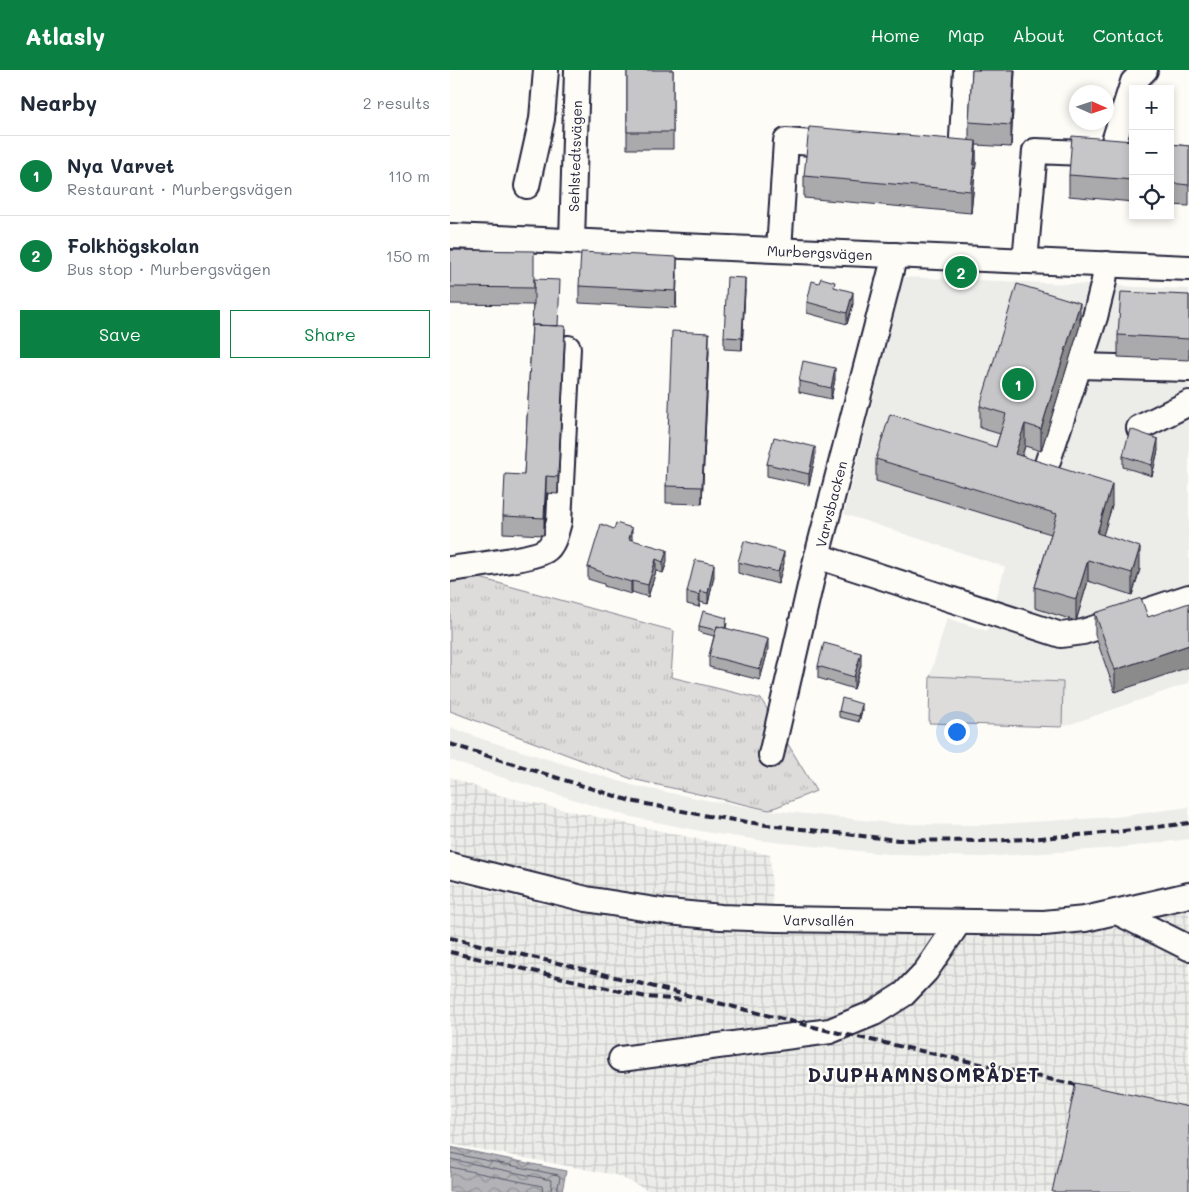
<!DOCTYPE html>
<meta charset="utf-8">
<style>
body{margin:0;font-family:Mali,sans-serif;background:#f2f2f3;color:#1f2937}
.controls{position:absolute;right:15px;top:15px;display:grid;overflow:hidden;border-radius:0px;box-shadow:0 2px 8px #0003}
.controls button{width:45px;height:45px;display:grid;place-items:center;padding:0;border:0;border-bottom:1px solid #e0e1e3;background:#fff;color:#1f2937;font:25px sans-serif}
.compass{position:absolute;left:619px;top:15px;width:45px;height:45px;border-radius:50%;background:#fff;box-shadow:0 2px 8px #0003;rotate:93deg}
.you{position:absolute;left:506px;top:661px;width:18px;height:18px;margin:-12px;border:4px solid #fff;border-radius:50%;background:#1a73e8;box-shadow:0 0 0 8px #1a73e833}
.badge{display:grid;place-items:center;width:32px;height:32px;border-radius:50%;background:#0b8043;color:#fff;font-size:16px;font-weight:700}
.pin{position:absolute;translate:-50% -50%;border:2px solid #fff;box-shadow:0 1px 5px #0006}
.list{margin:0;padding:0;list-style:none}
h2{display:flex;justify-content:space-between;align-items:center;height:65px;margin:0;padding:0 20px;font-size:21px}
h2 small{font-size:16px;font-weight:400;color:#747a83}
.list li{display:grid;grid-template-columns:32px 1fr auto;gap:15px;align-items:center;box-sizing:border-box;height:80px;padding:0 20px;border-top:1px solid #e0e1e3}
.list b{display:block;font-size:19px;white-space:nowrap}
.list p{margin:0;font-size:16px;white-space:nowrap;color:#747a83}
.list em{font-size:16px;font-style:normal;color:#747a83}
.actions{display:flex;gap:10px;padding:15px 20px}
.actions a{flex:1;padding:11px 0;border:1px solid #0b8043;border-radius:0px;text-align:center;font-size:18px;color:#0b8043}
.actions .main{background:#0b8043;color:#fff}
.icon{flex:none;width:28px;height:28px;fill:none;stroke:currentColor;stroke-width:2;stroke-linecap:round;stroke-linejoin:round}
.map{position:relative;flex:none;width:739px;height:1122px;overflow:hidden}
header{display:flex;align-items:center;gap:30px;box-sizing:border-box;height:70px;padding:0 25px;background:#0b8043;color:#fff}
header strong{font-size:24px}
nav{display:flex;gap:28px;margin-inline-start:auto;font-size:18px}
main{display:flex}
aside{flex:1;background:#fff}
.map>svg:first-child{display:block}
</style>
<header>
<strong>Atlasly</strong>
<nav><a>Home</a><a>Map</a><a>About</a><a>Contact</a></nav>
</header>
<main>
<aside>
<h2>Nearby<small>2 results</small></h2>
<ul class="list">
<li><span class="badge">1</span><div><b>Nya Varvet</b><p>Restaurant · Murbergsvägen</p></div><em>110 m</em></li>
<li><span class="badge">2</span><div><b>Folkhögskolan</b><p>Bus stop · Murbergsvägen</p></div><em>150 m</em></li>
</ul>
<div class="actions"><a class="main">Save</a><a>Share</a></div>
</aside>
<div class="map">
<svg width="739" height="1122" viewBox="0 0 739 1122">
<defs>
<pattern id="industrial-grid" width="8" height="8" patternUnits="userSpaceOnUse" patternTransform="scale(1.25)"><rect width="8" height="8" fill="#ecece9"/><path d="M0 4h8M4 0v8" fill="none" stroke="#cacac9"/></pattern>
<pattern id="park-tufts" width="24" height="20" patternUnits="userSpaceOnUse" patternTransform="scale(1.25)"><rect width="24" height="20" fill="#dddcdb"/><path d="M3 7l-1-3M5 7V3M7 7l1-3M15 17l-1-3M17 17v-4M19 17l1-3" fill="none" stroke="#bdbcbd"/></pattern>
<pattern id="water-waves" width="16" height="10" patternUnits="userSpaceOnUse" patternTransform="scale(1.25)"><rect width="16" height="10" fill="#b2b2b7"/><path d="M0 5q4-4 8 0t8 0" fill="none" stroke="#909096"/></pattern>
</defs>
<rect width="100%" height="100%" fill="#fdfcf7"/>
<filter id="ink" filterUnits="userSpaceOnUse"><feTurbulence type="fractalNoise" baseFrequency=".02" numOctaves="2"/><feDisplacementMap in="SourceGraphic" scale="10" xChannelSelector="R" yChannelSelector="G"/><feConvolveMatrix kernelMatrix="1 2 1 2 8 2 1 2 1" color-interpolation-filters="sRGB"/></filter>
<g filter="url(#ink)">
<path fill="#ecece9" d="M454,207L739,219V613L612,657V612L480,606L497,548L537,561L555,497L394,444Z
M0,657L32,669L185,716L261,731L319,740L449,754L533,755L665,747L739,737V769L668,778L533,787L447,785L315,771L255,762L177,746L22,698L0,690Z"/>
<path fill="url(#industrial-grid)" d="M0,707L48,725L320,785L323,839L218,832L91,807L0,785Z
M0,811L97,835L209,851L503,867L649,854L739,836V1122H202L166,1105L0,1074Z"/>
<path fill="url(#park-tufts)" stroke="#807f8b" d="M4,501L224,561L221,607L311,629L366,721L319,740L182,709L0,641V502Z"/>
<path fill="#dddcdb" stroke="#807f8b" d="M480,606L613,612L612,657L479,653Z"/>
<path fill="url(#water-waves)" stroke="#787885" d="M0,1077L116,1101L112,1122H0Z"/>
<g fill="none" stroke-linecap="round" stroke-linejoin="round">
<path stroke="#5c5c6d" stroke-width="1" d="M0,1083L108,1105L110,1107L107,1122
M0,1089L101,1110L102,1112L101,1122
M0,1097L92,1116L93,1122"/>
<g stroke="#22223b" stroke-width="28">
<g id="minor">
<path d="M492,83L511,84L516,0"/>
<path d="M660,84L683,12L695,0"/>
<path d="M77,116L92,49L96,0"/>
<path id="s1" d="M0,166L739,198"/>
<path id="s2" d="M122,171L127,0"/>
<path d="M329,180L336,71L388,75"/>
<path d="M575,191L585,81L683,85"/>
<path d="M629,296L739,299"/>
<path d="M689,358L739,333"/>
<path d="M595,400L645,247L654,211L656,194"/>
<path d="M367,486L611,565L633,562L739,527"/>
<path d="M0,499C18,496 85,489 96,480C104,475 106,461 109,452L118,278"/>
<path id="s3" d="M321,685L367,486L445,185"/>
<path id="s4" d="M0,795L136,829L218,842L271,847L326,849L594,853L635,849L739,825"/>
<path d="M667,842L739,878"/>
<path d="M171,989L380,961L424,943L454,924L476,901L509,852"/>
</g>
</g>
<use href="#minor" stroke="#fdfcf7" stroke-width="24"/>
<path stroke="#22223b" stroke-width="4" stroke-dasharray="8 4" stroke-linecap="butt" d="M0,674L181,731L258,746L317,755L448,770L533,771L578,769L666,762L739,753
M0,868L125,897L380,961L640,1018
M0,882L196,927L235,930"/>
</g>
<path fill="#aaaaac" stroke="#22223b" d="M177,0H223V79H177Z
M522,0H565L561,77L526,75V93L521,143L354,128V106L519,71V52Z
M683,71V132L619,126V105Z
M720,74L739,76V136L720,135Z
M0,180L84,209L108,256L115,273L108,424L96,423L94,465L53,463V446L74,405L83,235L0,234Z
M227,204L226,238L129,233V216Z
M385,217L403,234L397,254L357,243V232Z
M295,220L292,280L274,279V267Z
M739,225V290L668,287V265Z
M630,255L591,381L575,376L572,386L662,436L653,465L690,499L682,525L638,511L626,551L585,538V517L601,464L426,411V389L546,377L550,364L530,358V336Z
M259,280L252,434L216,433V416Z
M385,309L381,329L349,322V311Z
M708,380L702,406L673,397V386Z
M365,388L359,415L317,406V394Z
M182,470L217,492L213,503L206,501L198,527L182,522L181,524L154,516V514L138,509V497Z
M288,492L334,493L328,514L288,503Z
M264,506L258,534L250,532L249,537L237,534V522Z
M645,543L698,547L665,622L645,565Z
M277,553L276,558L318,580L310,610L259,597V586L264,566L249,562V556Z
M411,595L404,619L368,608V596Z
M412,640L409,652L389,647V641Z"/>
<path fill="#8b8b8c" stroke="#22223b" d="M564,0H565L561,77V55Z
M526,71V93L521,143V121Z
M227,187V204L226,238V221Z
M295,208V220L292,280V268Z
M403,222V234L397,254V243Z
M630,233V255L591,381V359Z
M115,256V273L108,424V407Z
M259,263V280L252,434V417Z
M385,298V309L381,329V318Z
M575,354V376L565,406V384Z
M708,369V380L702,406V395Z
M365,377V388L359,415V404Z
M96,406V423L94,465V448Z
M662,414V436L647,485V463Z
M182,458V470L179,469Z
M690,477V499L682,525V503Z
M217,480V492L213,503V492Z
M334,482V493L328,514V502Z
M206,489V501L198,527V515Z
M638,490V511L626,551V529Z
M264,494V506L258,534V523Z
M182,511V522L181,524V512Z
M250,521V532L249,537V525Z
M318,569V580L310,610V599Z
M739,575V597L665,622V600Z
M411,583V595L404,619V607Z
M412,634V640L409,652V646Z"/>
<path fill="#c6c6c8" stroke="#22223b" d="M177,0H223V62H177Z
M522,0H564L561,55L519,52Z
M359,57L526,71L521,121L354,106Z
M622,66L683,71V110L619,105Z
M720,74L739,76V115L720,113Z
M0,180L84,181V218L0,217Z
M131,182L227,187L226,221L129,216Z
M277,207L295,208L292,268L274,267Z
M371,208L385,212L384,217L403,222L397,243L357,232L362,211L369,213Z
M84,209L110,210L108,256L82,255L83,235H84Z
M567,214L630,233L591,359L575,354L565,384L662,414L647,463L690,477L682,503L638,490L626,529L585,517L607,444L426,389L440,344L546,377L556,344L530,336Z
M671,222L739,225V269L668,265Z
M82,255L115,256L108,407L96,406L94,448L53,446L55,404L74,405Z
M222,261L259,263L252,417L216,416Z
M353,291L385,298L381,318L349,311Z
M680,359L708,369L702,395L673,386Z
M324,367L365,377L359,404L317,394Z
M166,453L182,458L179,469L217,480L213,492L206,489L198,515L182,511L181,512L154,504V503L138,497L151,454L164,459Z
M294,471L334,482L328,502L288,492Z
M245,490L264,494L258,523L250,521L249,525L237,522Z
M691,528L698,547L739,533V575L665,600L645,543Z
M253,541L277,548L275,558L267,556L266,560L249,556Z
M267,556L318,569L310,599L259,586Z
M374,573L411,583L404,607L368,596Z
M392,628L412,634L409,646L389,641Z
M626,1013L739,1037V1122H602Z"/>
</g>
<g text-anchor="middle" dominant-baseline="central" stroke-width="4.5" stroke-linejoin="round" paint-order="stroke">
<g font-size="14" fill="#22223b" stroke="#fdfcf7">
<text stroke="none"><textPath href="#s2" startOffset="85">Sehlstedtsvägen</textPath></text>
<text stroke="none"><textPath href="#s1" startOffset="370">Murbergsvägen</textPath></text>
<text stroke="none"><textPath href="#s3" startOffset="258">Varvsbacken</textPath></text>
<text stroke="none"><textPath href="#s4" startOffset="374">Varvsallén</textPath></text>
</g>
<g font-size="19" font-weight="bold" letter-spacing="1" fill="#22223b" stroke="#fdfcf7">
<text x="474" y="1004">DJUPHAMNSOMRÅDET</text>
</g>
</g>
</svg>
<div class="controls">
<button>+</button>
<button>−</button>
<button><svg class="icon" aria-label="locate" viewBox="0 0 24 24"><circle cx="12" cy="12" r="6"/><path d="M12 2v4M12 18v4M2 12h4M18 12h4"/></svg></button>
</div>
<svg class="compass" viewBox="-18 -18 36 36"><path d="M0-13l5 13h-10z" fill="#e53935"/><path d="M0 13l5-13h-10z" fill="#747a83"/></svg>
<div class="you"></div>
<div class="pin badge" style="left:568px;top:314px">1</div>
<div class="pin badge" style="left:511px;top:202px">2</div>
</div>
</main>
